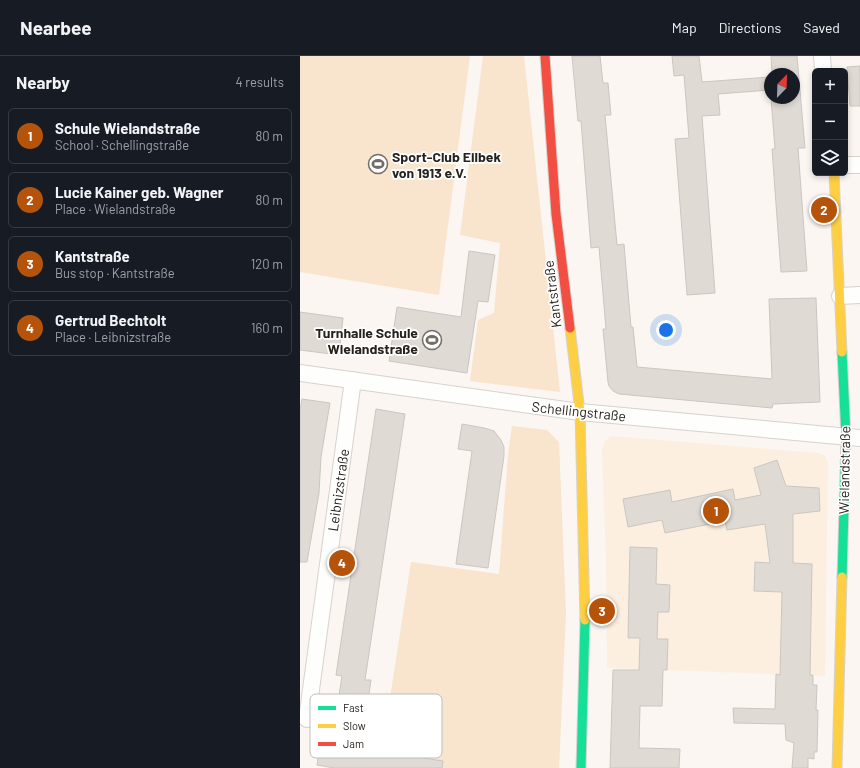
<!DOCTYPE html>
<meta charset="utf-8">
<style>
body{margin:0;font-family:Barlow,sans-serif;background:#20242c;color:#f1f3f6}
.controls{position:absolute;right:12px;top:12px;display:grid;overflow:hidden;border-radius:6px;box-shadow:0 2px 6px #0003}
.controls button{width:36px;height:36px;display:grid;place-items:center;padding:0;border:0;border-bottom:1px solid #363941;background:#171b24;color:#f1f3f6;font:20px sans-serif}
.compass{position:absolute;left:464px;top:12px;width:36px;height:36px;border-radius:50%;background:#171b24;box-shadow:0 2px 6px #0003;rotate:23deg}
.you{position:absolute;left:366px;top:274px;width:14px;height:14px;margin:-10px;border:3px solid #fff;border-radius:50%;background:#1a73e8;box-shadow:0 0 0 6px #1a73e833}
.badge{display:grid;place-items:center;width:26px;height:26px;border-radius:50%;background:#b45309;color:#fff;font-size:13px;font-weight:700}
.pin{position:absolute;translate:-50% -50%;border:2px solid #fff;box-shadow:0 1px 4px #0006}
.list{margin:0;padding:0;list-style:none}
h2{display:flex;justify-content:space-between;align-items:center;height:52px;margin:0;padding:0 16px;font-size:17px}
h2 small{font-size:13px;font-weight:400;color:#9ea1a6}
.list li{display:grid;grid-template-columns:26px 1fr auto;gap:12px;align-items:center;box-sizing:border-box;height:56px;margin:0 8px 8px;padding:0 8px;border:1px solid #363941;border-radius:6px}
.list b{display:block;font-size:15px;white-space:nowrap}
.list p{margin:0;font-size:13px;white-space:nowrap;color:#9ea1a6}
.list em{font-size:13px;font-style:normal;color:#9ea1a6}
.icon{flex:none;width:22px;height:22px;fill:none;stroke:currentColor;stroke-width:2;stroke-linecap:round;stroke-linejoin:round}
.map{position:relative;flex:none;width:560px;height:712px;overflow:hidden}
header{display:flex;align-items:center;gap:24px;box-sizing:border-box;height:56px;padding:0 20px;background:#171b24;border-bottom:1px solid #363941}
header strong{font-size:19px}
nav{display:flex;gap:22px;margin-inline-start:auto;font-size:14px}
main{display:flex}
aside{flex:1;background:#171b24}
.map>svg:first-child{display:block}
</style>
<header>
<strong>Nearbee</strong>
<nav><a>Map</a><a>Directions</a><a>Saved</a></nav>
</header>
<main>
<aside>
<h2>Nearby<small>4 results</small></h2>
<ul class="list">
<li><span class="badge">1</span><div><b>Schule Wielandstraße</b><p>School · Schellingstraße</p></div><em>80 m</em></li>
<li><span class="badge">2</span><div><b>Lucie Kainer geb. Wagner</b><p>Place · Wielandstraße</p></div><em>80 m</em></li>
<li><span class="badge">3</span><div><b>Kantstraße</b><p>Bus stop · Kantstraße</p></div><em>120 m</em></li>
<li><span class="badge">4</span><div><b>Gertrud Bechtolt</b><p>Place · Leibnizstraße</p></div><em>160 m</em></li>
</ul>
</aside>
<div class="map">
<svg width="560" height="712" viewBox="0 0 560 712">
<rect width="100%" height="100%" fill="#fbf6f1"/>
<path fill="#fcefe0" d="M311,380L519,397L525,400L528,407L525,620L307,612L306,504L302,393L305,385Z"/>
<path fill="#f9e4cd" d="M0,0H170L139,239L0,216Z
M183,0H224L260,336L170,325L178,264L194,257L200,187L160,179Z
M212,370L247,374L259,386L266,557L259,712H135L138,695L83,687L111,506L199,518L208,398Z"/>
<path fill="#dfdad4" stroke="#cbc6c1" d="M272,0H300L303,27H308L311,59H305L317,189L324,188L331,271H333L337,311L472,323L469,243L516,242L520,346L473,348L472,352L319,338L313,335L309,330L308,326L303,273H306L299,191L291,192L281,65H278Z
M372,0H399L402,26L470,21V20V34L418,38L420,59L402,60L415,237L387,239L375,83L389,82L384,19L374,20Z
M471,0H497L505,92H498L507,215L481,216L472,93H475L471,42H494V18H472Z
M560,10V50H550L547,11Z
M169,195L195,199L188,246L178,245L167,317L89,305L97,251L161,261Z
M0,256L43,262L39,299L0,294Z
M2,343L30,347L21,401L19,437L7,506H0V354Z
M76,353L105,358L65,624H71L61,692L143,705L142,712H34L17,709L20,690L31,692L42,620L36,619Z
M162,368L184,372L194,375L201,384L204,391V400L188,512L156,508L172,395L158,393Z
M477,404L486,430L519,432L520,455L493,458V507L512,508L510,619H513V629H517L516,654H518L517,696H514V703L508,702V712H492L494,687L486,684L485,668L434,667L433,652L475,653L476,618L480,619L482,536L454,535L455,506L470,507L465,468L427,474L425,465L365,477L362,464L328,471L323,443L370,434L372,446L433,433L435,444L461,439L454,412Z
M330,491L357,492L356,528L370,529L369,556H358L357,583H368L367,614H363L362,650H340L339,692L380,693L379,712H310L313,614H339L340,582H328Z"/>
<g fill="none" stroke-linecap="round" stroke-linejoin="round">
<g stroke="#d7d2cd" stroke-width="18">
<path id="street" d="M522,0L523,15
M545,109H560
M540,240L560,239
M0,317L280,356L560,382
M7,663L53,324"/>
</g>
<g stroke="#d7d2cd" stroke-width="11">
<path id="fast" d="M542,296L546,381L542,521
M281,712L285,564"/>
</g>
<g stroke="#d7d2cd" stroke-width="11">
<path id="slow" d="M534,117L542,296
M270,272L280,356L285,564
M537,712L542,521"/>
</g>
<g stroke="#d7d2cd" stroke-width="11">
<path id="jam" d="M245,0L256,158L270,272"/>
</g>
<use href="#street" stroke="#fefefd" stroke-width="16"/>
<use href="#fast" stroke="#16e098" stroke-width="9"/>
<use href="#slow" stroke="#ffcf43" stroke-width="9"/>
<use href="#jam" stroke="#f24e42" stroke-width="9"/>
</g>
<defs>
<g id="stadium-ring" transform="scale(1)"><circle r="9.5" fill="#fff" stroke="#726c67" stroke-width="1.5"/><path d="M0-5a6.5 5 0 1 0 0 10a6.5 5 0 1 0 0-10ZM-3.5-1.8h7v3.6h-7Z" fill="#726c67"/></g>
</defs>
<g fill-rule="evenodd">
<use href="#stadium-ring" x="78" y="108"/>
<use href="#stadium-ring" x="132" y="284"/>
</g>
<g text-anchor="middle" dominant-baseline="central" stroke-width="3.5" stroke-linejoin="round" paint-order="stroke">
<g font-size="14" font-weight="bold" fill="#28221d" stroke="#fff" text-anchor="start">
<text x="92" y="100">Sport-Club Eilbek<tspan x="92" dy="16">von 1913 e.V.</tspan></text>
<text x="118" y="276" text-anchor="end">Turnhalle Schule<tspan x="118" dy="16">Wielandstraße</tspan></text>
</g>
<g font-size="14" fill="#28221d" stroke="#fff">
<text transform="translate(252 238) rotate(-97)">Kantstraße</text>
<text transform="translate(279 355) rotate(6)">Schellingstraße</text>
<text transform="translate(544 414) rotate(-89)">Wielandstraße</text>
<text transform="translate(38 434) rotate(-82)">Leibnizstraße</text>
</g>
</g>
<rect x="10" y="638" width="132" height="64" rx="6" fill="#fff" stroke="#bebdbb" stroke-width="1"/>
<rect x="18" y="650" width="18" height="4" fill="#16e098"/>
<rect x="18" y="668" width="18" height="4" fill="#ffcf43"/>
<rect x="18" y="686" width="18" height="4" fill="#f24e42"/>
<g font-size="11" fill="#28221d">
<text x="43" y="656">Fast</text>
<text x="43" y="674">Slow</text>
<text x="43" y="692">Jam</text>
</g>
</svg>
<div class="controls">
<button>+</button>
<button>−</button>
<button><svg class="icon" aria-label="layers" viewBox="0 0 24 24"><path d="M12 4l9 5-9 5-9-5zM3 14l9 5 9-5"/></svg></button>
</div>
<svg class="compass" viewBox="-18 -18 36 36"><path d="M0-13l5 13h-10z" fill="#e53935"/><path d="M0 13l5-13h-10z" fill="#9ea1a6"/></svg>
<div class="you"></div>
<div class="pin badge" style="left:416px;top:455px">1</div>
<div class="pin badge" style="left:524px;top:154px">2</div>
<div class="pin badge" style="left:302px;top:555px">3</div>
<div class="pin badge" style="left:42px;top:507px">4</div>
</div>
</main>
